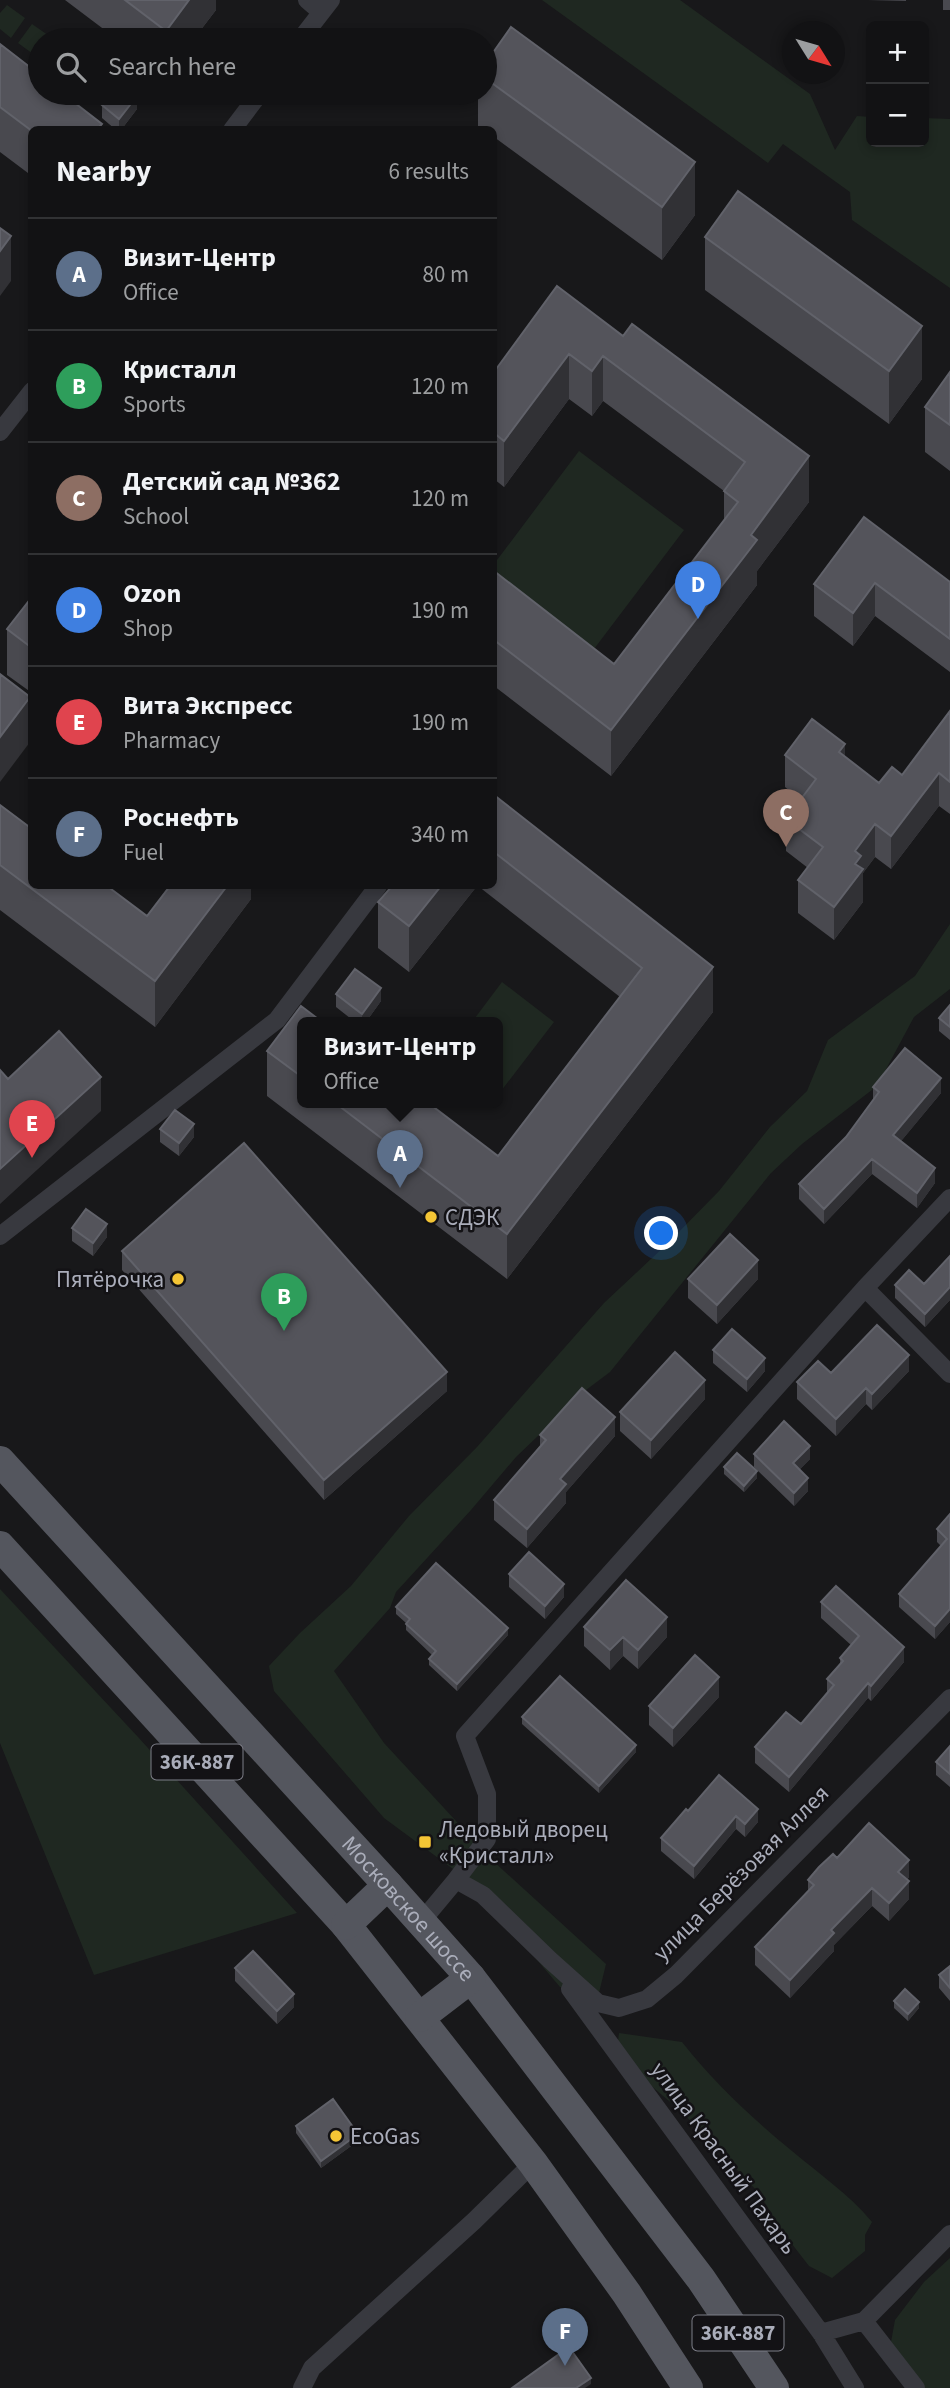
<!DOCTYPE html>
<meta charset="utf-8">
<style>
body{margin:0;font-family:"Source Sans 3",sans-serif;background:#1b1b1d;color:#f1f3f6}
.controls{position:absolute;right:21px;top:21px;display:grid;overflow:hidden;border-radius:10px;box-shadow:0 4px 10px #0003}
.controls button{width:63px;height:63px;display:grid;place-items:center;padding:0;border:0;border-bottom:2px solid #313234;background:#121214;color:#f1f3f6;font:35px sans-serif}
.compass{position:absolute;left:782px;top:21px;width:63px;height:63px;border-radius:50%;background:#121214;box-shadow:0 4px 10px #0003;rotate:127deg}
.you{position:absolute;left:662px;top:1234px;width:24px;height:24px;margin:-18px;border:5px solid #fff;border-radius:50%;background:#1a73e8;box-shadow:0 0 0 10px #1a73e833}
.badge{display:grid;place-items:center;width:46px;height:46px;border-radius:50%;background:#ea580c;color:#fff;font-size:23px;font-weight:700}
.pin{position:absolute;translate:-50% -58px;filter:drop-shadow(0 2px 4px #0008)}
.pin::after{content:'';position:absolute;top:37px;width:24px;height:21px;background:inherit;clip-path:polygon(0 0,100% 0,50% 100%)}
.popup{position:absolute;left:297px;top:1017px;width:206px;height:91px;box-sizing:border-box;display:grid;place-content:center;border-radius:10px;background:#121214;filter:drop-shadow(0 2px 5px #0005);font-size:23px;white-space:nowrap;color:#9c9ea0}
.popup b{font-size:26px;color:#f1f3f6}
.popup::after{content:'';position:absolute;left:50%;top:100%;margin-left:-14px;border:14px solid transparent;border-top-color:#121214}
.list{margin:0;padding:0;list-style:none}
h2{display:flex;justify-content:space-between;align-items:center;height:91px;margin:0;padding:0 28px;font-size:30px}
h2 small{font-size:23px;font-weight:400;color:#9c9ea0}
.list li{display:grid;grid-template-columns:46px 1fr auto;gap:21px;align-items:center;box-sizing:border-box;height:112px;padding:0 28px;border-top:2px solid #313234}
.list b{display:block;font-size:26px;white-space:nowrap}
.list p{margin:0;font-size:23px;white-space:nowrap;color:#9c9ea0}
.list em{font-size:23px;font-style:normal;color:#9c9ea0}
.icon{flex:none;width:38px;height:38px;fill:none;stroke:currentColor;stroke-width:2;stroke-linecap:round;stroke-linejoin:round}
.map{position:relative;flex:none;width:950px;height:2388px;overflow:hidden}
.search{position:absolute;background:#121214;box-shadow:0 4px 10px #0003;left:28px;top:28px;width:469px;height:77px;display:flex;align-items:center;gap:18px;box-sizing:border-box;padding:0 24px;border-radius:38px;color:#9c9ea0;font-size:26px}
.panel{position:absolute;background:#121214;box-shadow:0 4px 10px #0003;left:28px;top:126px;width:469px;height:763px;border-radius:10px}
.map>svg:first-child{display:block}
</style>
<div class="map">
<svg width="950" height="2388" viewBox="0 0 950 2388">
<rect width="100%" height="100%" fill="#18181a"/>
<path fill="#1f2821" d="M542,0H680L810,94L835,150L857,116L871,117V142H924V118L950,119V288L852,220L850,192L783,144L768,163Z
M7,5L25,18L11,38L0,29V13Z
M32,24L55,40H40V59L18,43Z
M579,451L684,530L594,649L494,574V564Z
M950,924V989L914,1017L877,1086L802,1144L771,1173L610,1372L586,1390L516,1457L471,1510L396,1592L390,1608L334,1671L384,1743L492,1860L606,1964L598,1997L560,1987L472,1883L384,1818L274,1691L269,1666L300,1633L351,1586L409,1516L477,1447L604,1303L667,1244L719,1191L770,1127L807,1091L828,1040L915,976Z
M502,982L554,1022L498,1095V1022H472Z
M0,1589L138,1737L297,1913L94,1975L0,1743Z
M619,2033L682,2042C714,2083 752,2118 792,2151C819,2174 849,2194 872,2222L865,2235V2251L832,2278L809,2266L785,2235L758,2192L682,2112L616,2056Z
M950,2258V2388H920L891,2342L895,2320L924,2282Z"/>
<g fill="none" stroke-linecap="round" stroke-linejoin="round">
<path stroke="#38393f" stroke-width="18" d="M307,0L321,12
M300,40L331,0
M232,130L260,93
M0,432L32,391
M0,1236L277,1020L378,886
M865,1288L950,1374
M456,1880L487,1839V1794L465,1736L865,1288L950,1198
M421,1922L456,1880L483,1895L550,1960L598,2003L619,2008L647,1999L676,1975L950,1698
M570,1989L821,2333L855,2388
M864,2321L950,2234
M864,2321L916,2388
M821,2333L864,2321
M302,2388L312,2368L474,2221L533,2163"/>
<g stroke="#54565e" stroke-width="30">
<path id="s1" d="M0,1461L388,1885L471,1978L701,2279L774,2388"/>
<path d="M0,1546L346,1925L533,2163L627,2294L688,2388"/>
<path d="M346,1925L388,1885"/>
<path d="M420,2017L471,1978"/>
</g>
</g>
<path fill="#49494f" d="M65,0H216V10L193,40H118Z
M868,0H906V1Z
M943,0H950V10H943Z
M0,44L102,130H32V176L0,152Z
M485,64L695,215L662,260L494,137V130H483L478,126V93H485Z
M102,105L137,109L121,130H116L102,118Z
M705,237L922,379L889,424L705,290Z
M557,286L809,502L757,571V585L611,776L494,686V571L614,664L724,521V491L603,401L592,416L569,399L504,487L494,479V372Z
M950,372V471L925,452V407Z
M950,582V672L875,616L853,646L814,616V584Z
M32,597V693L7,675V629Z
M950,711V814L939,806L891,869L875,857L863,873V902L834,940L798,913V880L808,868L786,851V819L800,800L785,787V755L845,757L879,783L902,775Z
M494,795L713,1012L507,1279L267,1096V1051L302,1022V1102H427L498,1156L620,997L478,886H494Z
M0,805L147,916L251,886V899L155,1027L0,910Z
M392,886H477L409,972L378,948V902Z
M336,994L381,1001L366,1022H355L336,1007Z
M950,1005V1040L939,1031V1018Z
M873,1087L941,1093L901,1141L935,1183L917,1208L872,1174L824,1224L799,1199V1184L846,1137L873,1100Z
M160,1129L194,1137L179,1156L160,1142Z
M72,1228L107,1237L93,1256L72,1241Z
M122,1251L447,1391L324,1500L122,1270Z
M950,1256V1300L925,1327L895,1298V1285L924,1284Z
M688,1279H758L717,1324L688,1298Z
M713,1350L765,1371L747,1392L713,1363Z
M909,1371L872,1410L866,1404L836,1436L797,1399V1382L831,1373Z
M705,1399L651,1459L620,1431V1412Z
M540,1435L615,1436L566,1492V1503L527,1548L494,1520V1500L540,1446Z
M754,1454L810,1459L799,1470L808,1491L794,1506L754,1467Z
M724,1467L757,1478L744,1492L724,1474Z
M950,1514V1622L935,1639L899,1607V1594L941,1546L937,1542V1529Z
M509,1574L564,1597L545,1619L509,1587Z
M821,1602L904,1662L871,1701L868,1698L789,1792L755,1763V1747L801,1724L827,1693V1679L840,1665V1658L851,1645L821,1618Z
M396,1607L508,1635L457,1691L429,1665V1659L432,1655L406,1630V1623L396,1614Z
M584,1627L667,1637L638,1669L623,1656L610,1670L584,1646Z
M719,1697L673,1747L649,1725V1706Z
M522,1717L636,1752L599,1793L522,1724Z
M950,1746V1787L936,1775V1762Z
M719,1775L758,1822L745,1837L736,1829L694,1879L661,1851V1838L688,1811Z
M837,1858L909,1877L907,1880L909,1899L889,1921L872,1906L834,1945V1951L790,1998L755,1965V1947L808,1891V1880Z
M950,1966V2001L939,1988V1975Z
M235,1968L294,2007L277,2024L235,1981Z
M894,2001L919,2008L908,2021L894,2008Z
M296,2126L358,2141L321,2168L296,2133Z"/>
<path fill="#313135" d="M189,0H216V10L193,40H166V31Z
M137,96V109L121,130H119V119Z
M695,162V215L662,260V207Z
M11,236V281L0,296V251Z
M922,326V379L889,424V371Z
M569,354V399L504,487V441Z
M603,356V401L592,416V371Z
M809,456V502L757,571V585L611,776V730L751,535Z
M875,583V616L853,646V613Z
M30,697V742L0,782V737Z
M845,744V777L839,752Z
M939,773V806L891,869V836Z
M875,824V857L863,873V902L834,940V907L855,851Z
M227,886H251V899L155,1027V981Z
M441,886H477L409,972V926Z
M713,967V1012L507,1279V1234Z
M381,988V1001L366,1022H362V1014Z
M101,1077V1111L0,1204V1169Z
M941,1078V1093L893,1151V1135Z
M194,1124V1137L179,1156V1143Z
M872,1159V1174L824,1224V1209Z
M935,1168V1183L917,1208V1193Z
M107,1224V1237L93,1256V1243Z
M758,1260V1279L717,1324V1305Z
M950,1287V1300L925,1327V1314Z
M909,1355V1371L872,1410V1394Z
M765,1358V1371L747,1392V1379Z
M447,1372V1391L324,1500V1480Z
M705,1380V1399L651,1459V1440Z
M866,1388V1404L836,1436V1419Z
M615,1417V1436L566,1492V1503L527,1548V1529L560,1479Z
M810,1446V1459L793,1476V1463Z
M757,1471V1478L744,1492V1486Z
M808,1478V1491L794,1506V1493Z
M564,1584V1597L545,1619V1606Z
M950,1609V1622L935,1639V1626Z
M667,1617V1637L638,1669V1650Z
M508,1628V1635L457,1691V1684Z
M623,1637V1656L610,1670V1650Z
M904,1647V1662L871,1701V1686Z
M719,1677V1697L673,1747V1728Z
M868,1683V1698L789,1792V1777Z
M636,1745V1752L599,1793V1786Z
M758,1809V1822L745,1837V1824Z
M736,1816V1829L694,1879V1866Z
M909,1860V1877L898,1889V1872Z
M909,1881V1899L889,1921V1903Z
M872,1888V1906L834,1945V1951L790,1998V1980L831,1930Z
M294,1994V2007L277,2024V2011Z
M919,2002V2008L908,2021V2014Z
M358,2134V2141L321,2168V2161Z
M591,2378V2384L585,2388H576Z"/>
<path fill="#54545b" stroke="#61626a" stroke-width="2" d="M125,0H189L166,31Z
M511,27L695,162L662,207L485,78V64Z
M0,44L40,75V93H62L102,124L97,130H32V131L0,107Z
M111,93H133L137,96L119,119L102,105Z
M738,191L922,326L889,371L705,237Z
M0,228L11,236L0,251Z
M557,286L623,336L632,324L809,456L751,535L757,540L611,730L494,640V571L614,664L738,502L724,491L745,462L603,356L592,371L569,354L504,441L494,433V372Z
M950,372V425L925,407Z
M864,517L950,582V639L875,583L853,613L814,584Z
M32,597V648L7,629Z
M0,674L30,697L0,737Z
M950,711V782L939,773L891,836L875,824L855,851L861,856L855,864L863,869L834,907L798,880L823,847L786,819L816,779L785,755L812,719L845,744L839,752L879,783L892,767L902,775Z
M494,795L713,967L507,1234L334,1102H427L498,1156L642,968L494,852Z
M0,805L32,829V886H107L147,916L170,886H227L155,981L0,865Z
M392,886H441L409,926L378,902Z
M355,969L381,988L362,1014L336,994Z
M950,1005V1027L939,1018Z
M301,1006L322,1022H302V1077L267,1051Z
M59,1031L101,1077L0,1169V1070L8,1079Z
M905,1048L941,1078L893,1135L935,1168L917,1193L872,1159L824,1209L799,1184L846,1137L879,1092L873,1087Z
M175,1110L194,1124L179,1143L160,1129Z
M244,1143L447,1372L324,1480L122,1251Z
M86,1209L107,1224L93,1243L72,1228Z
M730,1234L758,1260L717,1305L688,1279Z
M950,1256V1287L925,1314L895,1285L909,1270L924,1284Z
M877,1325L909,1355L872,1394L866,1388L836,1419L797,1382L818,1361L831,1373Z
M732,1329L765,1358L747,1379L713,1350Z
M675,1352L705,1380L651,1440L620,1412Z
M582,1388L615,1417L560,1479L566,1484L527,1529L494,1500L546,1440L540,1435Z
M784,1421L810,1446L793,1463L808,1478L794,1493L754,1454Z
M737,1453L757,1471L744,1486L724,1467Z
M950,1514V1609L935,1626L899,1594L947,1539L937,1529Z
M529,1552L564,1584L545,1606L509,1574Z
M436,1563L508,1628L457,1684L429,1659L436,1651L406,1624L410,1619L396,1607Z
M626,1580L667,1617L638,1650L623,1637L610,1650L584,1627Z
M836,1586L904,1647L871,1686L868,1683L789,1777L755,1747L786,1712L801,1724L834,1685L827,1679L843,1661L840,1658L859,1636L821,1602Z
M695,1655L719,1677L673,1728L649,1706Z
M560,1676L636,1745L599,1786L522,1717Z
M950,1746V1774L936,1762Z
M719,1775L758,1809L745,1824L736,1816L694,1866L661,1838L686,1809L688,1811Z
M869,1823L909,1860L898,1872L909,1881L889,1903L872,1888L831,1930L834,1933L790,1980L755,1947L814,1885L808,1880L819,1867L833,1854L837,1858Z
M253,1951L294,1994L277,2011L235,1968Z
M950,1966V1988L939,1975Z
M905,1989L919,2002L908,2014L894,2001Z
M333,2099L358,2134L321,2161L296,2126Z
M569,2347L591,2378L576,2388H512Z"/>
<g fill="#f4c535" stroke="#131215" stroke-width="2.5">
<circle cx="431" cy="1217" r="7"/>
<circle cx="178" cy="1279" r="7"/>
<rect x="418" y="1835" width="14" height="14" rx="3.5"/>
<circle cx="336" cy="2136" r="7"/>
</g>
<g text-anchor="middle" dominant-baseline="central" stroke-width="5" stroke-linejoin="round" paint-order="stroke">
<g fill="#131215" stroke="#7d7e88" stroke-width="2">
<rect x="151.5" y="1744.5" width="91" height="35" rx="5"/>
<rect x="692.5" y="2315.5" width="91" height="35" rx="5"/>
</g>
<g font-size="21" font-weight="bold" fill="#aaadba">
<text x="197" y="1762">36К-887</text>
<text x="738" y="2333">36К-887</text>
</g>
<g font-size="23" fill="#aaadba" stroke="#131215" text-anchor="start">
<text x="445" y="1217">СДЭК</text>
<text x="164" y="1279" text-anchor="end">Пятёрочка</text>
<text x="439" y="1829">Ледовый дворец<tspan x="439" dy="26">«Кристалл»</tspan></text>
<text x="350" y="2136">EcoGas</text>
</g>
<g font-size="23" fill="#aaadba" stroke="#131215">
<text transform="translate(741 1873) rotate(-45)">улица Берёзовая Аллея</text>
<text stroke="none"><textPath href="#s1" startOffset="606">Московское шоссе</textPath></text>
<text transform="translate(724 2158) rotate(54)">улица Красный Пахарь</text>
</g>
</g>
</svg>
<div class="controls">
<button>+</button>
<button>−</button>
</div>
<svg class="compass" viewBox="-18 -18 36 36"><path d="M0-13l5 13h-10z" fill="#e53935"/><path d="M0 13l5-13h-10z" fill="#9c9ea0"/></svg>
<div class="you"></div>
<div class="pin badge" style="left:400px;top:1188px;background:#5c6f8a">A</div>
<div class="popup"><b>Визит-Центр</b>Office</div>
<div class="pin badge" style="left:284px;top:1331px;background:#2e9e5b">B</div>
<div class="pin badge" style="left:786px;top:847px;background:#8d6e63">C</div>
<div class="pin badge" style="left:698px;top:619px;background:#3f7fe0">D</div>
<div class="pin badge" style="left:32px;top:1158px;background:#e0444e">E</div>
<div class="pin badge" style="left:565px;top:2366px;background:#5c6f8a">F</div>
<div class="search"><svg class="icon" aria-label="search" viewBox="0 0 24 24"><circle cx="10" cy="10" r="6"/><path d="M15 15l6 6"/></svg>Search here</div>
<section class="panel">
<h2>Nearby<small>6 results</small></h2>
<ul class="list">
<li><span class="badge" style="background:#5c6f8a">A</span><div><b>Визит-Центр</b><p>Office</p></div><em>80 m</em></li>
<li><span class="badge" style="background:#2e9e5b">B</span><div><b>Кристалл</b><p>Sports</p></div><em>120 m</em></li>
<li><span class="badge" style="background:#8d6e63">C</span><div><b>Детский сад №362</b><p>School</p></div><em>120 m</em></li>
<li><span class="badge" style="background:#3f7fe0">D</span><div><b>Ozon</b><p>Shop</p></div><em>190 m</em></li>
<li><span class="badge" style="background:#e0444e">E</span><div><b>Вита Экспресс</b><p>Pharmacy</p></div><em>190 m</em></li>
<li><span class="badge" style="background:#5c6f8a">F</span><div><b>Роснефть</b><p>Fuel</p></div><em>340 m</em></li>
</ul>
</section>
</div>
